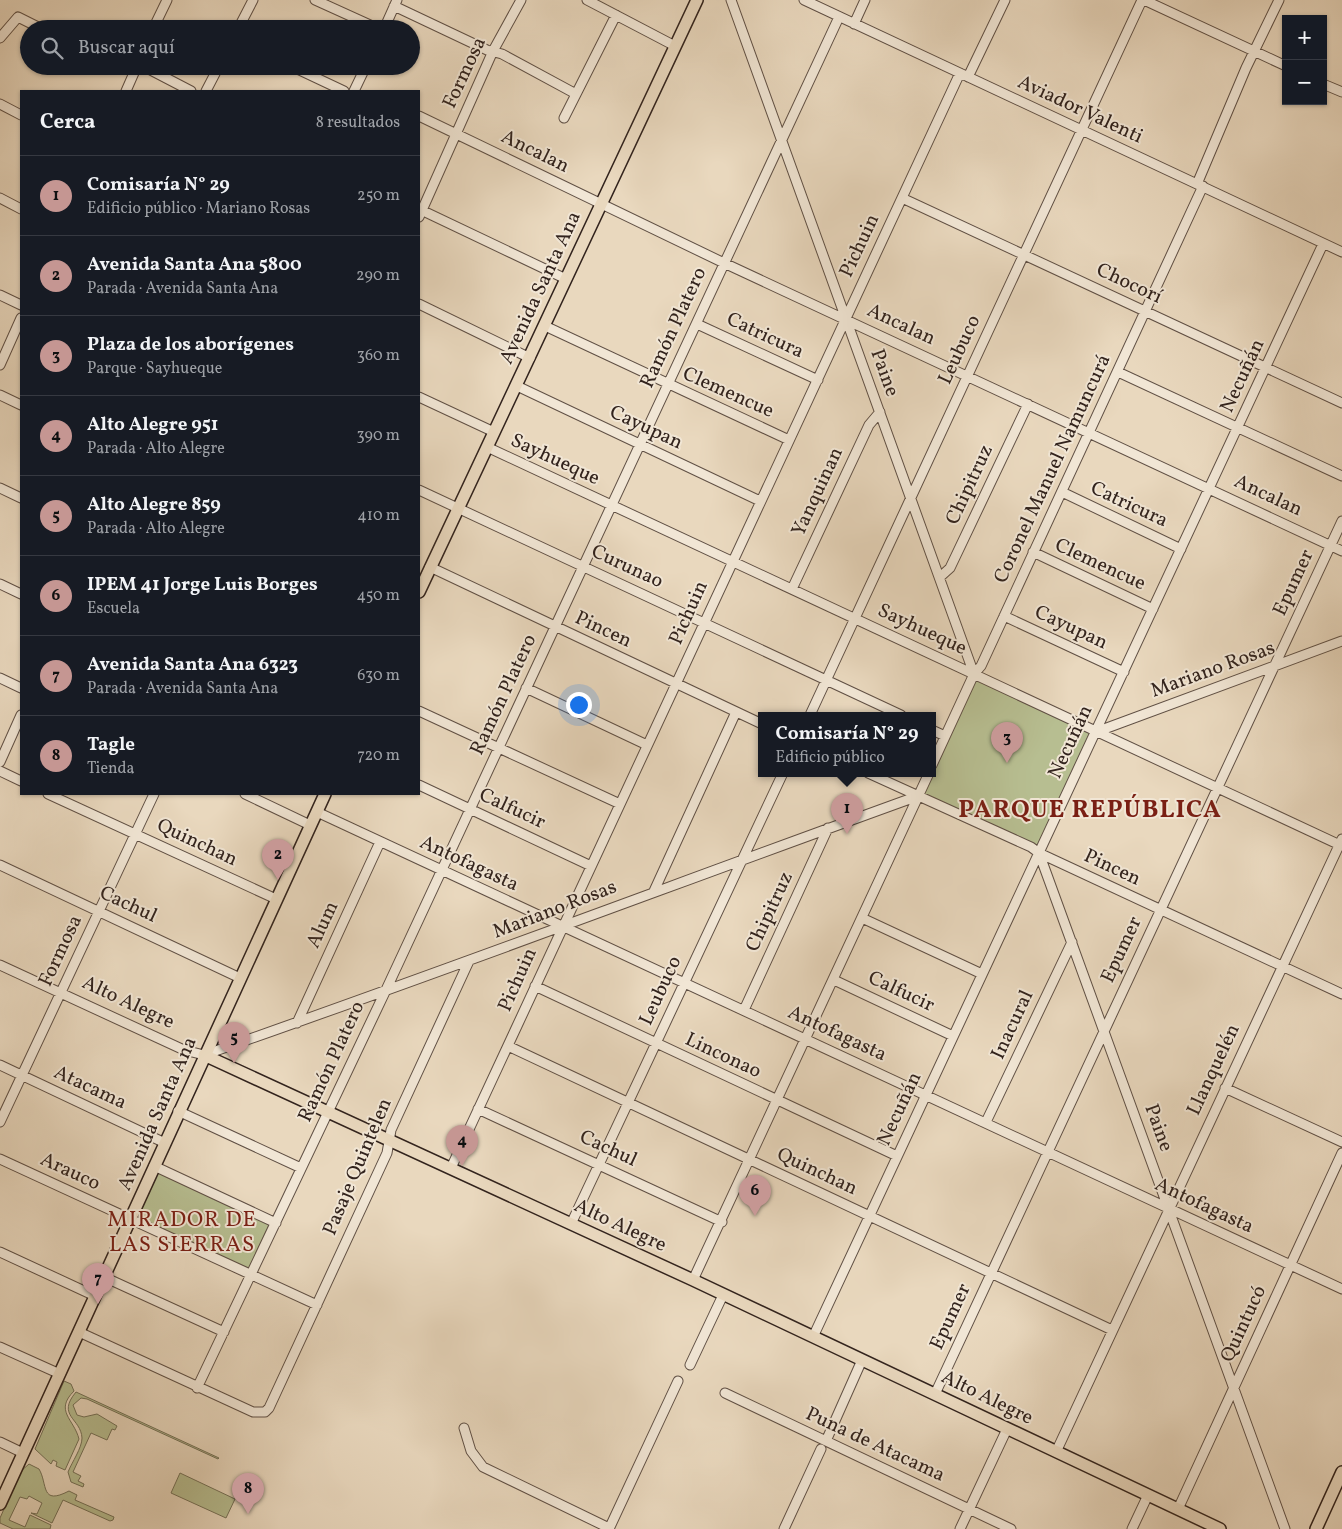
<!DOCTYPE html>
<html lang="es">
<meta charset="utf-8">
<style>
body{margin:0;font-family:Vollkorn,serif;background:#20242c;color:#f1f3f6}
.controls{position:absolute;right:15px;top:15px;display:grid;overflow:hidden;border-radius:0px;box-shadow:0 1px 4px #0004}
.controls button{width:45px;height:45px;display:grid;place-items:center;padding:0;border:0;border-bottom:1px solid #363941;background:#171b24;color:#f1f3f6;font:25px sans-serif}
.you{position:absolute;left:578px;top:704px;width:18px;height:18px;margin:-12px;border:4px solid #fff;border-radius:50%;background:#1a73e8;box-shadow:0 0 0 8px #1a73e833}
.badge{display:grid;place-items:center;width:32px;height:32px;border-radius:50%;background:#c59692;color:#111;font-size:16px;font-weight:700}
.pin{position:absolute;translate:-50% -41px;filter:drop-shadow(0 1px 2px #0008)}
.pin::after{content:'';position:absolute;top:26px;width:18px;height:15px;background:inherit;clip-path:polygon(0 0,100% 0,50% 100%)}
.popup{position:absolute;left:758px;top:712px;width:178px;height:65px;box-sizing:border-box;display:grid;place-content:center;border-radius:0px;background:#171b24;filter:drop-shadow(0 1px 4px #0005);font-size:16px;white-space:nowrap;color:#9ea1a6}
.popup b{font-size:19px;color:#f1f3f6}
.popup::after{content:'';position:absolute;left:50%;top:100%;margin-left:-10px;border:10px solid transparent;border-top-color:#171b24}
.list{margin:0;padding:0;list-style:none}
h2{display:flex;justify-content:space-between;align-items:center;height:65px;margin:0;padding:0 20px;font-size:21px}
h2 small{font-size:16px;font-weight:400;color:#9ea1a6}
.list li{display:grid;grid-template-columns:32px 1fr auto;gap:15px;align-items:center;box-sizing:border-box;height:80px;padding:0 20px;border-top:1px solid #363941}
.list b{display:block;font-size:19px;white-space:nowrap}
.list p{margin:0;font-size:16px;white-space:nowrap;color:#9ea1a6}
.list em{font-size:16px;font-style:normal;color:#9ea1a6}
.icon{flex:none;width:28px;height:28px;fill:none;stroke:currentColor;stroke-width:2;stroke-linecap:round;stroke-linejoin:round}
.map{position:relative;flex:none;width:1342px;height:1529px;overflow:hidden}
.search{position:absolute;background:#171b24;box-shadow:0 1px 4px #0004;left:20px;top:20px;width:400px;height:55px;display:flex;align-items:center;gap:12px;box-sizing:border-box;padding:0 18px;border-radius:28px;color:#9ea1a6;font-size:19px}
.panel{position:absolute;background:#171b24;box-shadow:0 1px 4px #0004;left:20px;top:90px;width:400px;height:705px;border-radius:0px}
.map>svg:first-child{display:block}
</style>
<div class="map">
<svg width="1342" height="1529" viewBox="0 0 1342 1529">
<rect width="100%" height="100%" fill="#e9d8be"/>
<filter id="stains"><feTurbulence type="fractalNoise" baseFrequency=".004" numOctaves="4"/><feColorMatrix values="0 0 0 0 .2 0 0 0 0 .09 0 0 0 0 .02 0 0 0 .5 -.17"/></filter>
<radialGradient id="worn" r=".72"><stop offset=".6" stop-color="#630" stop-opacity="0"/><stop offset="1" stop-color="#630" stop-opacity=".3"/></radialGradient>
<path fill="#b7be91" stroke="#747057" d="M974,674L1096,732L1039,853L918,796L932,773V765Z
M159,1171L270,1223L248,1271L137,1219Z
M64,1381L71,1384L74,1391C54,1411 74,1419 79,1439L65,1470L56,1466L57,1462L53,1460L51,1464L35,1449Z
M76,1392L219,1458L218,1459L87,1399L81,1398L73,1405L77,1415L84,1417L97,1414L117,1426L115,1430L112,1429L107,1440L91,1433L73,1472L81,1476L78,1481L84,1484L83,1487L71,1482L68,1472C72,1462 82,1448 82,1438C81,1418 56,1416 76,1392Z
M29,1464L39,1469C48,1484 40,1506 69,1491L77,1495L75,1500L114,1517L113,1520L110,1521L63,1500L52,1523L31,1513L37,1514L42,1503L29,1496L27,1499L20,1497L9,1520L25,1527L30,1515L51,1525L50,1529H13L0,1523V1518L21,1471Z
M180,1473L235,1499L226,1518L171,1493Z"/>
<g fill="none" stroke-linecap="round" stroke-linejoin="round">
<g stroke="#605045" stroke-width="11">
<path id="minor" d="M315,0L379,29
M587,0L675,46
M731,0L974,674
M804,0L1342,252
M1144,0L1286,66
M394,6L487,50L502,54L576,94
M854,24L865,0
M153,29L167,0
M238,29L253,0
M384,29L397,0
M0,38L18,17L42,29
M143,66L191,91
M291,66L344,91
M968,77L1005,0
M1323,84L1342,92
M126,91L137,66
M206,91L219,66
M354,91L366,66
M0,104L21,115
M419,116L724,263L1342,551
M564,118L616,15
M1197,184L1246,68L1279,0
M0,198L21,209
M902,198L1342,403
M419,209L566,279
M419,217L493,51L521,0
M0,295L21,305
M419,304L530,358
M697,324L818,380
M545,326L789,440
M0,365L21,318
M1118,372L1342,476
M517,386L760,501
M0,395L21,405
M419,397L494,432
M487,447L1342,846
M0,488L21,498
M419,490L901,715
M1062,492L1181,549
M1033,552L1153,609
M430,567L762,724
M940,577L950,568L1028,404
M0,584L21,594
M792,589L869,425L880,412
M1004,616L1124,672
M0,678L21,688
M526,688L647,745
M419,711L620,804
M810,715L1142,0
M932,730L945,736
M1096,732L1342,641
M0,762L21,715
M932,765L974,674L981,666L1203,186
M0,771L21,781
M868,773L1031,847L1039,853L1342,994
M419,785L591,866
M48,794L276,899
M245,794L310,825
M317,812L1342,1289
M1039,853L1285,1529
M0,865L240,978
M654,891L736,712
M862,918L982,974
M0,965L184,1050L204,1055C443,972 680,882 918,796
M834,980L953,1036
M535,986L897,1156
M744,1010L828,828
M297,1023L380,842
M508,1046L1112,1330
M0,1065L165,1143
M1225,1088L1342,1142
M478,1109L722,1222
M178,1111L301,1168
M0,1122L154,794
M986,1122L1072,942
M0,1159L317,1305
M154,1166L276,1223
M451,1168L960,73
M571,1224L783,773
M0,1252L95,1296
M104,1277L224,1332
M693,1280L929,773
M79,1332L253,1412H265L269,1408L387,1153L391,1130L469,961
M813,1337L1323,244
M0,1347L60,1374
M690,1365L723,1295
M197,1388L385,992L839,17
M725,1393L1011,1529
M935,1394L1342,521
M464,1428L471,1451L483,1467L609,1528
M826,1441L862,1360
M0,1442L23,1453
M1056,1452L1342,839
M1178,1509L1342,1153
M609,1529L678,1381
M784,1529L821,1449
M960,1529L1007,1429
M1132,1529L1148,1495"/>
</g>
<g stroke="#32231d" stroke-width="14">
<path id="major" d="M419,592L697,0
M204,1055L693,1280L1220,1529
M0,1504L325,794
M1316,1529L1342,1472"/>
</g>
<use href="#minor" stroke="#f1e6d5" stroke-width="9"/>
<use href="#major" stroke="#e9d8be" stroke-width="11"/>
</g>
<g text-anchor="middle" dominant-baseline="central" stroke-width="4" stroke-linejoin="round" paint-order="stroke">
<g font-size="20" fill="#32231d" stroke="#f1e6d5">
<text transform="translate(465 73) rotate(-65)">Formosa</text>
<text transform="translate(1080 110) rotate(25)">Aviador Valenti</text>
<text transform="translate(535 152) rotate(26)">Ancalan</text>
<text transform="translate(860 246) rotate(-65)">Pichuin</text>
<text transform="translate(1129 284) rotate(25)">Chocorí</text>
<text transform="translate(541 288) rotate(-65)">Avenida Santa Ana</text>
<text transform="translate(901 325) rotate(25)">Ancalan</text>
<text transform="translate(674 328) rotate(-65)">Ramón Platero</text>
<text transform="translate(765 336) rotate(25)">Catricura</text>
<text transform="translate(960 350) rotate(-65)">Leubuco</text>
<text transform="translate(884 373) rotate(70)">Paine</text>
<text transform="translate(1243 376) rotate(-65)">Necuñán</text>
<text transform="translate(728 393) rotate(24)">Clemencue</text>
<text transform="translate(646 428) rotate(25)">Cayupan</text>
<text transform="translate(555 460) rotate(25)">Sayhueque</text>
<text transform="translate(1053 469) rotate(-65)">Coronel Manuel Namuncurá</text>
<text transform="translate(970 485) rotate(-65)">Chipitruz</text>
<text transform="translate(818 492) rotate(-65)">Yanquinan</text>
<text transform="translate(1268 496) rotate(25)">Ancalan</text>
<text transform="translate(1129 505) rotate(25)">Catricura</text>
<text transform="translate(1100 565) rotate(25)">Clemencue</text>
<text transform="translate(627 567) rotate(25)">Curunao</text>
<text transform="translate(1294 583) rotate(-65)">Epumer</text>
<text transform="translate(689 613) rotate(-66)">Pichuin</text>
<text transform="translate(1071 628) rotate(25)">Cayupan</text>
<text transform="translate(603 630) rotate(25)">Pincen</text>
<text transform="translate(922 630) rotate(25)">Sayhueque</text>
<text transform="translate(1213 670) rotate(-20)">Mariano Rosas</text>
<text transform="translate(504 695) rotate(-65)">Ramón Platero</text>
<text transform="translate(1071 742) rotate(-65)">Necuñán</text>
<text transform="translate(512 809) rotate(25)">Calfucir</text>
<text transform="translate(197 843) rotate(25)">Quinchan</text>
<text transform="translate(469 864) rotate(25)">Antofagasta</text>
<text transform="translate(1112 868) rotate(25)">Pincen</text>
<text transform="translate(128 905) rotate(25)">Cachul</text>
<text transform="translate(555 910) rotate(-21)">Mariano Rosas</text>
<text transform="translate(770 912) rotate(-65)">Chipitruz</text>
<text transform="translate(323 925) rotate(-65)">Alum</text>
<text transform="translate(1122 950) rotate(-65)">Epumer</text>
<text transform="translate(61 951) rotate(-65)">Formosa</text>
<text transform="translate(518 980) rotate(-66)">Pichuin</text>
<text transform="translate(661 991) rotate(-65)">Leubuco</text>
<text transform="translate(901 992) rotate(25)">Calfucir</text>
<text transform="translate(128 1003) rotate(25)">Alto Alegre</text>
<text transform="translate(1013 1025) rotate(-65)">Inacural</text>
<text transform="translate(837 1034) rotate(25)">Antofagasta</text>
<text transform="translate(723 1056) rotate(25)">Linconao</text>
<text transform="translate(332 1062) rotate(-65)">Ramón Platero</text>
<text transform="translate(1214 1070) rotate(-65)">Llanquelén</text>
<text transform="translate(90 1088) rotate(25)">Atacama</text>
<text transform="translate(900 1109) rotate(-65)">Necuñán</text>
<text transform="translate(158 1114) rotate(-66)">Avenida Santa Ana</text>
<text transform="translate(1158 1128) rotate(70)">Paine</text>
<text transform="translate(608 1149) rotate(25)">Cachul</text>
<text transform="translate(358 1167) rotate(-67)">Pasaje Quintelen</text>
<text transform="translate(70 1172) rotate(25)">Arauco</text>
<text transform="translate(817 1172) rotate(25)">Quinchan</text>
<text transform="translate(1204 1206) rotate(25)">Antofagasta</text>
<text transform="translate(620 1226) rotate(25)">Alto Alegre</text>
<text transform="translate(951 1317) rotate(-65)">Epumer</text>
<text transform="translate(1244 1324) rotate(-65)">Quintucó</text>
<text transform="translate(987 1398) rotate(26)">Alto Alegre</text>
<text transform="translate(875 1445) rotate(25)">Puna de Atacama</text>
</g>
<g font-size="22" letter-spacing="1" fill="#7a1f14" stroke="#f1e6d5">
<text x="182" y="1220">MIRADOR DE<tspan x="182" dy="25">LAS SIERRAS</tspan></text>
</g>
<g font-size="25" font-weight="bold" letter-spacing="1" fill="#7a1f14" stroke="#f1e6d5">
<text x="1090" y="810">PARQUE REPÚBLICA</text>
</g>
</g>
<rect width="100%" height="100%" filter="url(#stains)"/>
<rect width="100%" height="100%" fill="url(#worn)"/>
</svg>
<div class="controls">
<button>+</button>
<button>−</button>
</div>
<div class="you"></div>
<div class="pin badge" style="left:847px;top:834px">1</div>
<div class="popup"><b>Comisaría N° 29</b>Edificio público</div>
<div class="pin badge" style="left:278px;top:880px">2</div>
<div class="pin badge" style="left:1007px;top:763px">3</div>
<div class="pin badge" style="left:462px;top:1166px">4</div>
<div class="pin badge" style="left:234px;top:1063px">5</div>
<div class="pin badge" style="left:755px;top:1216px">6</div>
<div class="pin badge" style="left:98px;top:1304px">7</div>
<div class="pin badge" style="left:248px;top:1514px">8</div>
<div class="search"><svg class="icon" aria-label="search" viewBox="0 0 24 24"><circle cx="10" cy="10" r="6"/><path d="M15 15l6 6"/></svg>Buscar aquí</div>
<section class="panel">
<h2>Cerca<small>8 resultados</small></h2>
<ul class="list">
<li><span class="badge">1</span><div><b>Comisaría N° 29</b><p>Edificio público · Mariano Rosas</p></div><em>250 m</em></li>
<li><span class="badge">2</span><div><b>Avenida Santa Ana 5800</b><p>Parada · Avenida Santa Ana</p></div><em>290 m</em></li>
<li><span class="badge">3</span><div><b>Plaza de los aborígenes</b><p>Parque · Sayhueque</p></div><em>360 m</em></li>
<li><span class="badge">4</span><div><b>Alto Alegre 951</b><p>Parada · Alto Alegre</p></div><em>390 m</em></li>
<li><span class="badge">5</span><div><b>Alto Alegre 859</b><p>Parada · Alto Alegre</p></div><em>410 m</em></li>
<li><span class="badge">6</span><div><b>IPEM 41 Jorge Luis Borges</b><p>Escuela</p></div><em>450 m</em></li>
<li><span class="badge">7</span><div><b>Avenida Santa Ana 6323</b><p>Parada · Avenida Santa Ana</p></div><em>630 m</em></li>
<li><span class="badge">8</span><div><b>Tagle</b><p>Tienda</p></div><em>720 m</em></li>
</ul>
</section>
</div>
